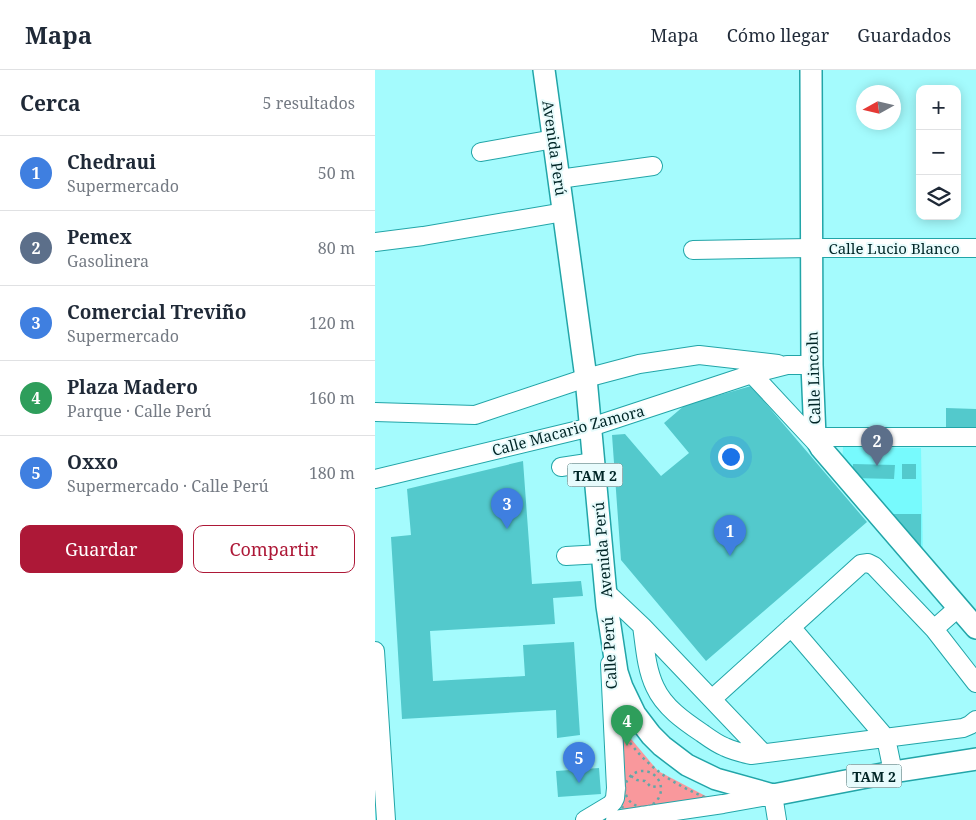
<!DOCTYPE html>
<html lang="es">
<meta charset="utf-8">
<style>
body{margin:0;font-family:"Noto Serif",serif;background:#f2f2f3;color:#1f2937}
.controls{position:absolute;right:15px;top:15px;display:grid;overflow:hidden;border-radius:10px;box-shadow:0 2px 12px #0003}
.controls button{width:45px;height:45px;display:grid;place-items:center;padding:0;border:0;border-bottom:1px solid #e0e1e3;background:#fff;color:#1f2937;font:25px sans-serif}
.compass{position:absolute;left:481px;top:15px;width:45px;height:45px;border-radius:50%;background:#fff;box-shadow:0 2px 12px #0003;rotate:262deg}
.you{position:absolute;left:355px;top:386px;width:18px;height:18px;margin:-12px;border:4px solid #fff;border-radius:50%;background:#1a73e8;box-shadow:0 0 0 8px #1a73e833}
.badge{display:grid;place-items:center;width:32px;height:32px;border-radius:50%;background:#ad1837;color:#fff;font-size:16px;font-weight:700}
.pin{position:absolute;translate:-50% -41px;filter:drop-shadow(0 1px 2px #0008)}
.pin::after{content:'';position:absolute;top:26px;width:18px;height:15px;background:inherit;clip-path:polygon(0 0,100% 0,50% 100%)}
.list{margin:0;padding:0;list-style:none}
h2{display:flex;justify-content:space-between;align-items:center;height:65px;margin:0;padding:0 20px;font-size:21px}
h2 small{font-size:16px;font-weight:400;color:#747a83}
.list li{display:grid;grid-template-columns:32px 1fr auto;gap:15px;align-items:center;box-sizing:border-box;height:75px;padding:0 20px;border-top:1px solid #e0e1e3}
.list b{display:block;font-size:19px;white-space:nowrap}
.list p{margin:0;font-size:16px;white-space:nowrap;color:#747a83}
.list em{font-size:16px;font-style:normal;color:#747a83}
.actions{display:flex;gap:10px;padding:15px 20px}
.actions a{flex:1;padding:11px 0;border:1px solid #ad1837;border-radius:10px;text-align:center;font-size:18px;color:#ad1837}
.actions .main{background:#ad1837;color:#fff}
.icon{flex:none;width:28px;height:28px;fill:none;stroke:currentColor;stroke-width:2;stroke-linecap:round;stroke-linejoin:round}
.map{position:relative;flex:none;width:601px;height:750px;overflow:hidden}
header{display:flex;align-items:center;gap:30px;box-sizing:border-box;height:70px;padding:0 25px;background:#fff;border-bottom:1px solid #e0e1e3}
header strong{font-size:24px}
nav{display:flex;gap:28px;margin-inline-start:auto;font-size:18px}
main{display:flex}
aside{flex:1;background:#fff}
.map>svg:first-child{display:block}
</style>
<header>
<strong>Mapa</strong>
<nav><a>Mapa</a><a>Cómo llegar</a><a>Guardados</a></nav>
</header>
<main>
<aside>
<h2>Cerca<small>5 resultados</small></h2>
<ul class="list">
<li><span class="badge" style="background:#3f7fe0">1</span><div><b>Chedraui</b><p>Supermercado</p></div><em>50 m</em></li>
<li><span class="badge" style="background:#5c6f8a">2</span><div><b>Pemex</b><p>Gasolinera</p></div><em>80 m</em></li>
<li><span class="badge" style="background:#3f7fe0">3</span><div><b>Comercial Treviño</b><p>Supermercado</p></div><em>120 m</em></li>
<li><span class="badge" style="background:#2e9e5b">4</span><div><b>Plaza Madero</b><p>Parque · Calle Perú</p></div><em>160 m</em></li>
<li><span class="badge" style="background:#3f7fe0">5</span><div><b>Oxxo</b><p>Supermercado · Calle Perú</p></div><em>180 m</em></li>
</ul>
<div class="actions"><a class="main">Guardar</a><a>Compartir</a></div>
</aside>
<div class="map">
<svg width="601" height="750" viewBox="0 0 601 750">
<rect width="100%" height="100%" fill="#a4fbfd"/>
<path fill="#77fafd" d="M468,377L546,378L548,490L467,397Z"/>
<path fill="#f9989c" d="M241,651L283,701L342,732L248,745Z"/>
<path fill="#53c9cc" d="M376,316L492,452L331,591L246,490L237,365L250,364L286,406L314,383L289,353L310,335Z
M571,338L601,339V359L571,358Z
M148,391L157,514L206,511L208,526L178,528L180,554L55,561L58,611L150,606L148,575L199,572L205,665L182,668L181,640L27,649L16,467L36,465L32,419Z
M478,394L520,395L519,409L477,408Z
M527,394H541V409H527Z
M509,444H546V487Z
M224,698L226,724L183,727L181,701Z"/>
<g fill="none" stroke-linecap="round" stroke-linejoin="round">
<g stroke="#22a5a8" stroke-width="20">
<path id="minor" d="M106,82L179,69
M184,109L278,96
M0,172L48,166L189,142
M318,180L436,178H601
M377,304L444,376
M0,342L100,345L211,308L264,294L324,285L403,294
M440,367H601
M186,397L219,392
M0,409L216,357L377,304L412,295H437
M191,486L227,484
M230,521L267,556L388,683
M267,556C270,576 271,598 280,617C289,637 309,651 327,663C334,668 342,674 350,677C358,681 367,683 376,685L588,658L595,655L601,650
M416,557L511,668L518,702
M559,559L584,537
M0,581L11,750
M337,629L486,494L493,493L499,496L559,559L601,613
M210,750L235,735L238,732L240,728L241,718L235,594
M240,750L348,734L398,725L402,750"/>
</g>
<g stroke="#22a5a8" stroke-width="24">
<path id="major" d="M169,0L211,308L232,536L242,602L247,617L260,644L276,665L287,676L312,695L341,709L398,725L518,702L601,689
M436,0L437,295L440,367L446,378L601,558"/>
</g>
<path stroke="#63a6a7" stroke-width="2.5" stroke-dasharray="2.5 4" stroke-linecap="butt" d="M241,651C246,659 250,667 256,674C279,704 308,719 342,732L248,745Z
M250 719a18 18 0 1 1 36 0a18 18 0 1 1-36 0Z
M256,706L262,710L270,711L276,717L285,716"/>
<use href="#minor" stroke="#fff" stroke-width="18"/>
<use href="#major" stroke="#fff" stroke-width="21"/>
</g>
<g text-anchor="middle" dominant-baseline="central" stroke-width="4" stroke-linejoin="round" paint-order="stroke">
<g fill="#e7fbfc" stroke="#456566" stroke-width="1">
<rect x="192.5" y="393.5" width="55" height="23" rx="4"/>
<rect x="471.5" y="694.5" width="55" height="23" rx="4"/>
</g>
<g font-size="14" font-weight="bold" fill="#002526">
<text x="220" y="405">TAM 2</text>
<text x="499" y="706">TAM 2</text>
</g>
<g font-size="15" fill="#002526" stroke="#e7fbfc">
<text transform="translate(180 78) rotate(82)">Avenida Perú</text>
<text x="519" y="178">Calle Lucio Blanco</text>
<text transform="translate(438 308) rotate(-92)">Calle Lincoln</text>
<text transform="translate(193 360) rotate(-15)">Calle Macario Zamora</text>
<text transform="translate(227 480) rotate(-95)">Avenida Perú</text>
<text transform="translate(234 583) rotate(-93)">Calle Perú</text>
</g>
</g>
</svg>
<div class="controls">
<button>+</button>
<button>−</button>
<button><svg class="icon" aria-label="layers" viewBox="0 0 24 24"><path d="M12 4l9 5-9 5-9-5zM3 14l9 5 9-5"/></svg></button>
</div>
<svg class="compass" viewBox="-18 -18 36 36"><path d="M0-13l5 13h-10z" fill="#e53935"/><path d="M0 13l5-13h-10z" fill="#747a83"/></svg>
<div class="you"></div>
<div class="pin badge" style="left:355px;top:486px;background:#3f7fe0">1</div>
<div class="pin badge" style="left:502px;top:396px;background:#5c6f8a">2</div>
<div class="pin badge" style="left:132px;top:459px;background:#3f7fe0">3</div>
<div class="pin badge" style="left:252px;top:676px;background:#2e9e5b">4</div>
<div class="pin badge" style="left:204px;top:713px;background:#3f7fe0">5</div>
</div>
</main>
